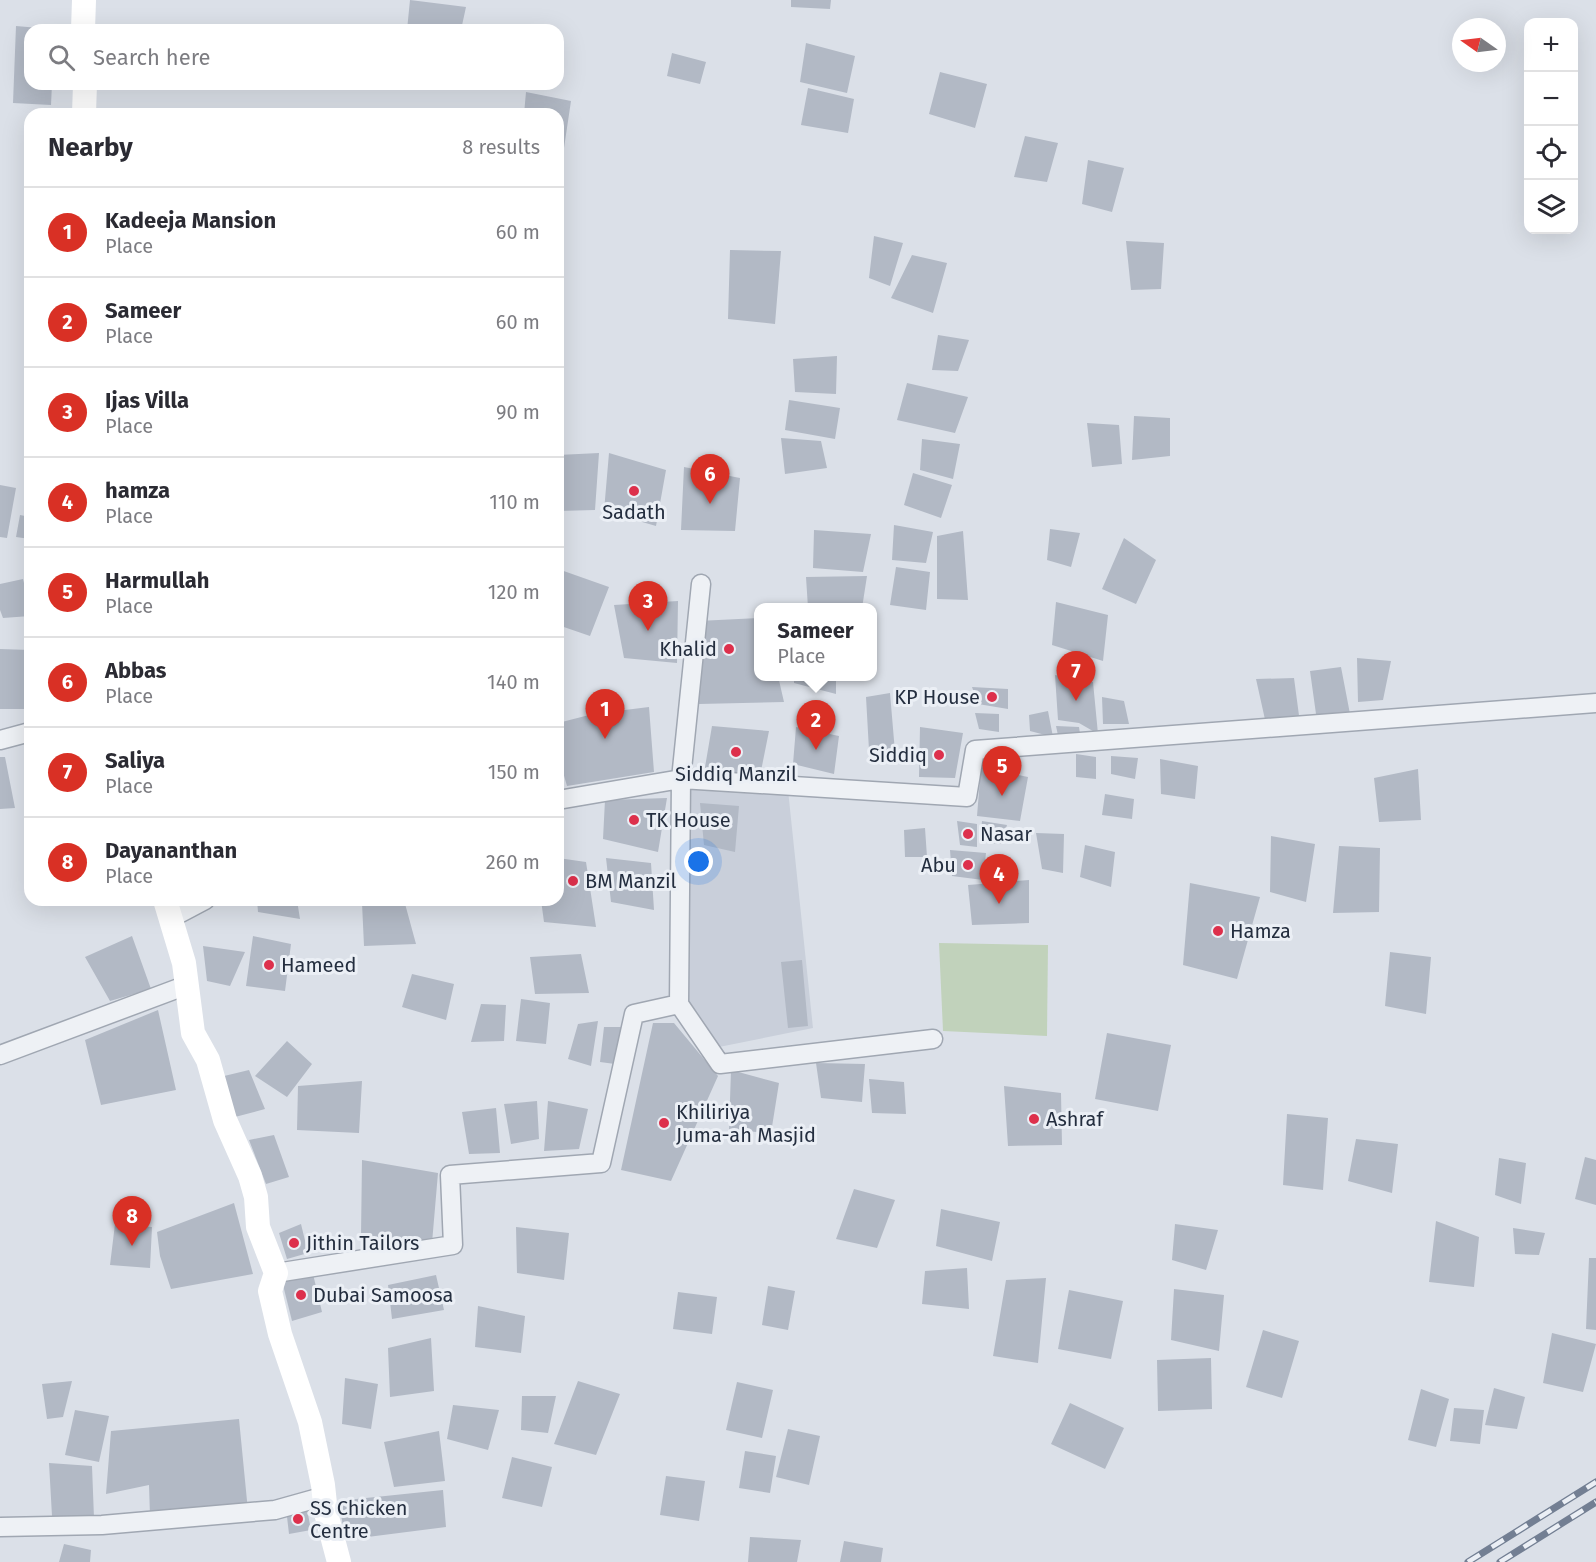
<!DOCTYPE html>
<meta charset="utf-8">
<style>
body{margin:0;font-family:"Fira Sans",sans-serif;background:#f7f7f7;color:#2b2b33}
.controls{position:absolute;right:18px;top:18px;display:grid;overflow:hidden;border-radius:12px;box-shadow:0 6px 24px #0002}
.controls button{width:54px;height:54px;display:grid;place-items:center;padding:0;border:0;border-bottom:2px solid #e1e1e2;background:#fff;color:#2b2b33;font:30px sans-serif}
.compass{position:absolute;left:1452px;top:18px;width:54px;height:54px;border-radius:50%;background:#fff;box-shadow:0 6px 24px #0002;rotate:284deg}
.you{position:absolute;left:699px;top:862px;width:21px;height:21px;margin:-15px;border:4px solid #fff;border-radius:50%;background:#1a73e8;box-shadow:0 0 0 9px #1a73e833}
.badge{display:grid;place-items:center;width:39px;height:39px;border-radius:50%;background:#d93025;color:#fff;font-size:20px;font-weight:700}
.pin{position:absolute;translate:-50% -50px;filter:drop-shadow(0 2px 3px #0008)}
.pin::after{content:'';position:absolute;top:32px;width:21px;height:18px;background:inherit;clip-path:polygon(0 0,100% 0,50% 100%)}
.popup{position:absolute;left:754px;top:603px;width:123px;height:78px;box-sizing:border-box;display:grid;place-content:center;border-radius:12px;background:#fff;filter:drop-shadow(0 2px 4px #0005);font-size:20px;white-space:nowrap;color:#7c7c81}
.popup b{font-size:22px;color:#2b2b33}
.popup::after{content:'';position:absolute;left:50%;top:100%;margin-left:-12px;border:12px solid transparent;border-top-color:#fff}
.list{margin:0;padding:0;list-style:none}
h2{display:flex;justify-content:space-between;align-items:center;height:78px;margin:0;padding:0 24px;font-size:26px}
h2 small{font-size:20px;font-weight:400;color:#7c7c81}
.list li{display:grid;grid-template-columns:39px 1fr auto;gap:18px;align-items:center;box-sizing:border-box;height:90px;padding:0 24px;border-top:2px solid #e1e1e2}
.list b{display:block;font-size:22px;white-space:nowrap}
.list p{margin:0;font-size:20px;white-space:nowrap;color:#7c7c81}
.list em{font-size:20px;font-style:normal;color:#7c7c81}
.icon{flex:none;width:33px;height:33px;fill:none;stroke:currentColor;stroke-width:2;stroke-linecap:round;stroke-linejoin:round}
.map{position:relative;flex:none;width:1596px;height:1562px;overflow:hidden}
.search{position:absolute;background:#fff;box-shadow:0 6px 24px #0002;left:24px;top:24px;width:540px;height:66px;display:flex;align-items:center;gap:15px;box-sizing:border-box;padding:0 21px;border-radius:18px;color:#7c7c81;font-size:22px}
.panel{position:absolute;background:#fff;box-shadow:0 6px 24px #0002;left:24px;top:108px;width:540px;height:798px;border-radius:18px}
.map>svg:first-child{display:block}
</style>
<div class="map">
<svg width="1596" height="1562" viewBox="0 0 1596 1562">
<rect width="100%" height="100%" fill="#dbe0e8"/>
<path fill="#c9cfda" d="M686,789L788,790L813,1028L719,1047L685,1005Z"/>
<path fill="#c1d2bb" d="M939,943L1048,945L1047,1036L943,1031Z"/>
<path fill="#b2b9c5" d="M410,0L466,7L461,30H407Z
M791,0H831L830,9L791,7Z
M16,26L39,28V30H30V84H52L51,105L13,103Z
M806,43L855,56L847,93L800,82Z
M672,53L706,62L700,84L667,76Z
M940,72L987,84L975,128L929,114Z
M808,88L854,99L848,133L801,125Z
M526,92L571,101L561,168L558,167V114H524Z
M1025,136L1058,143L1047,182L1014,177Z
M1088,160L1124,168L1112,212L1082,204Z
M874,236L903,243L890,286L869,278Z
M1126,241L1164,243L1161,289L1131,290Z
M730,250L781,251L775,324L728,319Z
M912,255L947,263L933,313L891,298Z
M938,335L969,340L958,371L932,370Z
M837,356L836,394L795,392L793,359Z
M907,383L968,397L955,433L897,420Z
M789,400L840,408L835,439L785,430Z
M1134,416L1170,418V456L1132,460Z
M1087,423L1119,425L1122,464L1092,467Z
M781,438L821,441L827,468L785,474Z
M922,439L960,444L953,479L920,470Z
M599,453L595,510L558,511V455Z
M609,453L666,470L656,526L604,511Z
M684,467L740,478L735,531L681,530Z
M913,473L952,485L941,518L904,505Z
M0,485L16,488L7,538L0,537Z
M20,515L30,517V539L16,537Z
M894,525L933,532L926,563L892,560Z
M1050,529L1080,533L1071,567L1047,560Z
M814,530L871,534L863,572L813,568Z
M963,531L968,600L937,599V536Z
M1124,538L1156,560L1136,604L1102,589Z
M896,567L930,572L926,610L890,605Z
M558,569L609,587L590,636L558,625Z
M867,576L862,608H808L806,577Z
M23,579L30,607V616L3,618L0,610V584Z
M678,601L677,663L624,658L614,605Z
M1056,602L1108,615L1103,661L1052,645Z
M759,618V676H778L784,702L699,704L698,621Z
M0,649L30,650V709H0Z
M1357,658L1391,661L1383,700L1358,702Z
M1341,667L1350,714H1316L1310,671Z
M1055,675L1093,682L1098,734L1079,723L1058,720Z
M794,676H836V694L794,683Z
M1294,678L1300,723L1266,724L1256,679Z
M972,687L1008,689V709L978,704Z
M890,693L895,752L869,750L866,697Z
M1102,697L1124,701L1129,724H1103Z
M649,707L654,772L567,786L558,755V723L593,714Z
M1048,711L1053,737L1030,731L1029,715Z
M975,713L999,714V732L979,729Z
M712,726L769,731L760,776L704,773Z
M1056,726L1079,727L1081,741L1059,740Z
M796,727L839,736L834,774L793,764Z
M920,727L963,733L955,778L919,777Z
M1076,754L1096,757V779L1076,777Z
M1111,756L1138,758L1135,779L1111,774Z
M0,757H5L15,808L0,809Z
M1160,759L1198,766L1195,799L1161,794Z
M981,767L1028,777L1020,821L977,816Z
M1418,769L1421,820L1379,822L1374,778Z
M1105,794L1134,799L1132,819L1102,815Z
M667,798L658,852L603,839L605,800Z
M700,803L739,806L735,852L704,845Z
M957,821L977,824V847L960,845Z
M982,821L1007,825L1001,844L980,842Z
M925,828L927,857H905L904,830Z
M1036,833L1064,834L1063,873L1042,869Z
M1271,836L1315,844L1306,902L1270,892Z
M1085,845L1115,852L1111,887L1080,877Z
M1339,846L1380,848L1379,912L1333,913Z
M950,850L986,853L983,880L952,876Z
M558,858L586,862L596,927L544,922L541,900H558Z
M606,858L651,863L654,910L611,902Z
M1029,880V923L972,925L968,885Z
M1190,883L1260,897L1237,979L1183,965Z
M59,900H99V902L58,904Z
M257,900H297L300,919L258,912Z
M381,900H404L416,944L364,946L362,903Z
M132,936L151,989L110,1001L85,957Z
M253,936L291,944L285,991L246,986Z
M203,946L245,952L230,986L207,981Z
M1390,952L1431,957L1426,1014L1385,1006Z
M581,954L589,993L535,994L530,957Z
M802,960L808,1026L788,1028L781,962Z
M412,974L454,984L446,1020L402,1007Z
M521,999L550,1003L546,1044L516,1041Z
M481,1004L506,1005L504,1041L471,1042Z
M158,1010L176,1090L101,1105L85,1040Z
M598,1021L591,1066L568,1059L578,1024Z
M653,1023H674L718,1076L671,1181L621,1170Z
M604,1027H624L615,1064L600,1062Z
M1107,1033L1171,1045L1158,1111L1095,1099Z
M287,1041L312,1064L287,1097L255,1076Z
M816,1063L865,1064L862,1102L821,1098Z
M249,1070L265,1109L235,1117L220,1077Z
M731,1070L779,1083L771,1133L729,1130Z
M869,1079L904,1082L906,1114L872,1113Z
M362,1081L359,1133L297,1130L298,1086Z
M1004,1086L1061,1093L1062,1145L1008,1146Z
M537,1101L539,1139L511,1144L504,1104Z
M548,1101L588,1109L579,1149L544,1151Z
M496,1108L500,1153L469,1154L462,1112Z
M1287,1114L1328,1118L1323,1190L1283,1185Z
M274,1135L289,1177L266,1184L249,1140Z
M1356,1139L1398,1144L1392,1193L1348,1181Z
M1585,1157L1596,1160V1205L1575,1199Z
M1499,1158L1526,1163L1521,1204L1495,1195Z
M362,1160L438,1173L432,1243L361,1236Z
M854,1189L895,1200L877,1248L836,1239Z
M234,1203L253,1274L171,1289L160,1256L157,1232Z
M941,1209L1000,1222L992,1261L936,1246Z
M1436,1221L1479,1237L1474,1287L1429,1282Z
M115,1224L152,1227L150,1268L110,1265Z
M301,1224L308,1253L287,1259L279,1233Z
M1175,1224L1218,1230L1206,1270L1172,1260Z
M516,1227L569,1233L564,1280L517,1273Z
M1513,1228L1545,1233L1539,1255L1515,1254Z
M1589,1258H1596V1330L1586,1329Z
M967,1268L969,1309L922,1304L925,1271Z
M313,1274L322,1312L292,1321L281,1277Z
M436,1275L444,1310L392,1319L388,1285Z
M1046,1278L1038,1363L993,1356L1006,1280Z
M768,1286L795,1291L788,1330L762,1325Z
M1174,1289L1224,1295L1219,1351L1171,1340Z
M1069,1290L1123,1301L1111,1359L1058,1349Z
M678,1292L717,1297L712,1334L673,1329Z
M478,1306L525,1316L521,1353L475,1347Z
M1263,1330L1299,1341L1282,1398L1246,1387Z
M1552,1333L1596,1344L1583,1392L1543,1383Z
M431,1338L434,1391L390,1397L388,1348Z
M1211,1358L1212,1409L1158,1411L1157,1360Z
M345,1378L378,1384L371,1429L342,1424Z
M72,1381L63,1417L47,1419L42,1384Z
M578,1381L620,1394L596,1455L554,1444Z
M737,1382L773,1390L762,1438L726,1430Z
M1494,1388L1525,1397L1517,1429L1485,1425Z
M1421,1389L1449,1399L1436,1447L1408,1440Z
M522,1396H556L548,1433L521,1430Z
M1070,1403L1124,1428L1105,1469L1051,1444Z
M453,1405L499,1410L488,1450L447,1439Z
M1454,1408L1484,1410L1480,1444L1450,1441Z
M75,1410L109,1416L99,1462L65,1455Z
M239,1419L248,1511L150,1516L149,1485L106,1494L111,1431Z
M788,1429L820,1436L809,1485L776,1477Z
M439,1431L445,1481L394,1487L384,1442Z
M745,1451L776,1456L770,1493L739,1488Z
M512,1457L552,1467L542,1507L502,1498Z
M49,1463L92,1466L94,1518L52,1516Z
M666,1476L705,1481L699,1521L660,1515Z
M443,1490L446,1527L344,1540L342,1520L337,1501Z
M306,1504L311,1530L289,1534L286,1508Z
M750,1537L801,1540L797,1562H748Z
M844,1541L883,1548L881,1562H840Z
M64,1544L91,1550L90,1562H59Z"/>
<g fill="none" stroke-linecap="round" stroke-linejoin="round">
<g stroke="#a0a7b2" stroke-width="21">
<path id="street" d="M0,740L30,732
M558,800L681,779L701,584
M171,918L205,900
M933,1039L720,1064L679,1004L681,779L967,797L975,750L1596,703
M0,1055L187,985
M276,1273L453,1245L450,1175L601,1163L634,1014L679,1004
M0,1527L102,1525L275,1510L325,1496"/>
</g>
<use href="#street" stroke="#eef1f5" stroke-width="18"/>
<path stroke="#fff" stroke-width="24" d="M83,30L84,0
M84,114L85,84
M165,900L184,963L193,1033L208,1060L225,1120L250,1176L256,1197L258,1227L276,1273L270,1291L280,1334L310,1422L323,1485L326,1513L339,1562"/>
<g stroke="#737f93" stroke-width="7">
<path id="rail" d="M1468,1562L1596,1482
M1500,1562L1596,1502"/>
</g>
<use href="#rail" stroke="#ebeff5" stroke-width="4.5" stroke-dasharray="14" stroke-linecap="butt"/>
</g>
<g fill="#dd304c" stroke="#ebeff5" stroke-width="2">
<circle cx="634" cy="491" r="6"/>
<circle cx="729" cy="649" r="6"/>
<circle cx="992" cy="697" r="6"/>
<circle cx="736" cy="752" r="6"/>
<circle cx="939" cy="755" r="6"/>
<circle cx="634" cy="820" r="6"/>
<circle cx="968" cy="834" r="6"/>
<circle cx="968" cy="865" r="6"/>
<circle cx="573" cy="881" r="6"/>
<circle cx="1218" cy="931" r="6"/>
<circle cx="269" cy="965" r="6"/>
<circle cx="1034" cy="1119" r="6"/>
<circle cx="664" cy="1123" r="6"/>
<circle cx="294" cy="1243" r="6"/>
<circle cx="301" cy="1295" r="6"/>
<circle cx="298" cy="1519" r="6"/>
</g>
<g text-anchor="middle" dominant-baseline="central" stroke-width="6" stroke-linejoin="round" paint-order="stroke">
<g font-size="20" fill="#242e3f" stroke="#ebeff5" text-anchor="start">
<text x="634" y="512" text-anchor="middle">Sadath</text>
<text x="717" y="649" text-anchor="end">Khalid</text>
<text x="980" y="697" text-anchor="end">KP House</text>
<text x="927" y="755" text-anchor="end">Siddiq</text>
<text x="736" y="774" text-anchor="middle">Siddiq Manzil</text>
<text x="646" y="820">TK House</text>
<text x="980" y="834">Nasar</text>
<text x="956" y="865" text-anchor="end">Abu</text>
<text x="585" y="881">BM Manzil</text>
<text x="1230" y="931">Hamza</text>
<text x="281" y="965">Hameed</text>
<text x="676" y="1112">Khiliriya<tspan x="676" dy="23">Juma-ah Masjid</tspan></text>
<text x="1046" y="1119">Ashraf</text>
<text x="306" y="1243">Jithin Tailors</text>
<text x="313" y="1295">Dubai Samoosa</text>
<text x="310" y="1508">SS Chicken<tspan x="310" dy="23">Centre</tspan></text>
</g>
</g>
</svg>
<div class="controls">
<button>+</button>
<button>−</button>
<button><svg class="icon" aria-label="locate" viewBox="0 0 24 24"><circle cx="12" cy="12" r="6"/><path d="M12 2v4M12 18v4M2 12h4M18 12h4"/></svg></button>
<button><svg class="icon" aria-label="layers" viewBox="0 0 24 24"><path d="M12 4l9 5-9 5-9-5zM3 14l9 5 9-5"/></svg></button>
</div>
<svg class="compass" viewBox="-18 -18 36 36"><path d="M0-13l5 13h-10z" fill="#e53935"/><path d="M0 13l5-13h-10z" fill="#7c7c81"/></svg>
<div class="you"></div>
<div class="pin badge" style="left:605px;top:739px">1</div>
<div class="pin badge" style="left:816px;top:750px">2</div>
<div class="popup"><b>Sameer</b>Place</div>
<div class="pin badge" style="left:648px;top:631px">3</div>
<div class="pin badge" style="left:999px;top:904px">4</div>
<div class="pin badge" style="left:1002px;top:796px">5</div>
<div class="pin badge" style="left:710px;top:504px">6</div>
<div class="pin badge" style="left:1076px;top:701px">7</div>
<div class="pin badge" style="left:132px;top:1246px">8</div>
<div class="search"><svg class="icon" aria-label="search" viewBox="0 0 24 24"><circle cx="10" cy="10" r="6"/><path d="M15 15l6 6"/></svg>Search here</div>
<section class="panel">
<h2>Nearby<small>8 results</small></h2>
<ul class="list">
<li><span class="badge">1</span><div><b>Kadeeja Mansion</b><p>Place</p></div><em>60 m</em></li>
<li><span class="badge">2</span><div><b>Sameer</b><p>Place</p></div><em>60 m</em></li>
<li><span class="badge">3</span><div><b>Ijas Villa</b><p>Place</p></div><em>90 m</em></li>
<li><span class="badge">4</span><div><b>hamza</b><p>Place</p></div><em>110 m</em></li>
<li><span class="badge">5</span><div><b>Harmullah</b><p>Place</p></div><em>120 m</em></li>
<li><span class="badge">6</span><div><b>Abbas</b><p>Place</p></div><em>140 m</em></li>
<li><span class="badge">7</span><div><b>Saliya</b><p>Place</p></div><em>150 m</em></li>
<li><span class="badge">8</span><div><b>Dayananthan</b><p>Place</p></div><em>260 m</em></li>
</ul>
</section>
</div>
